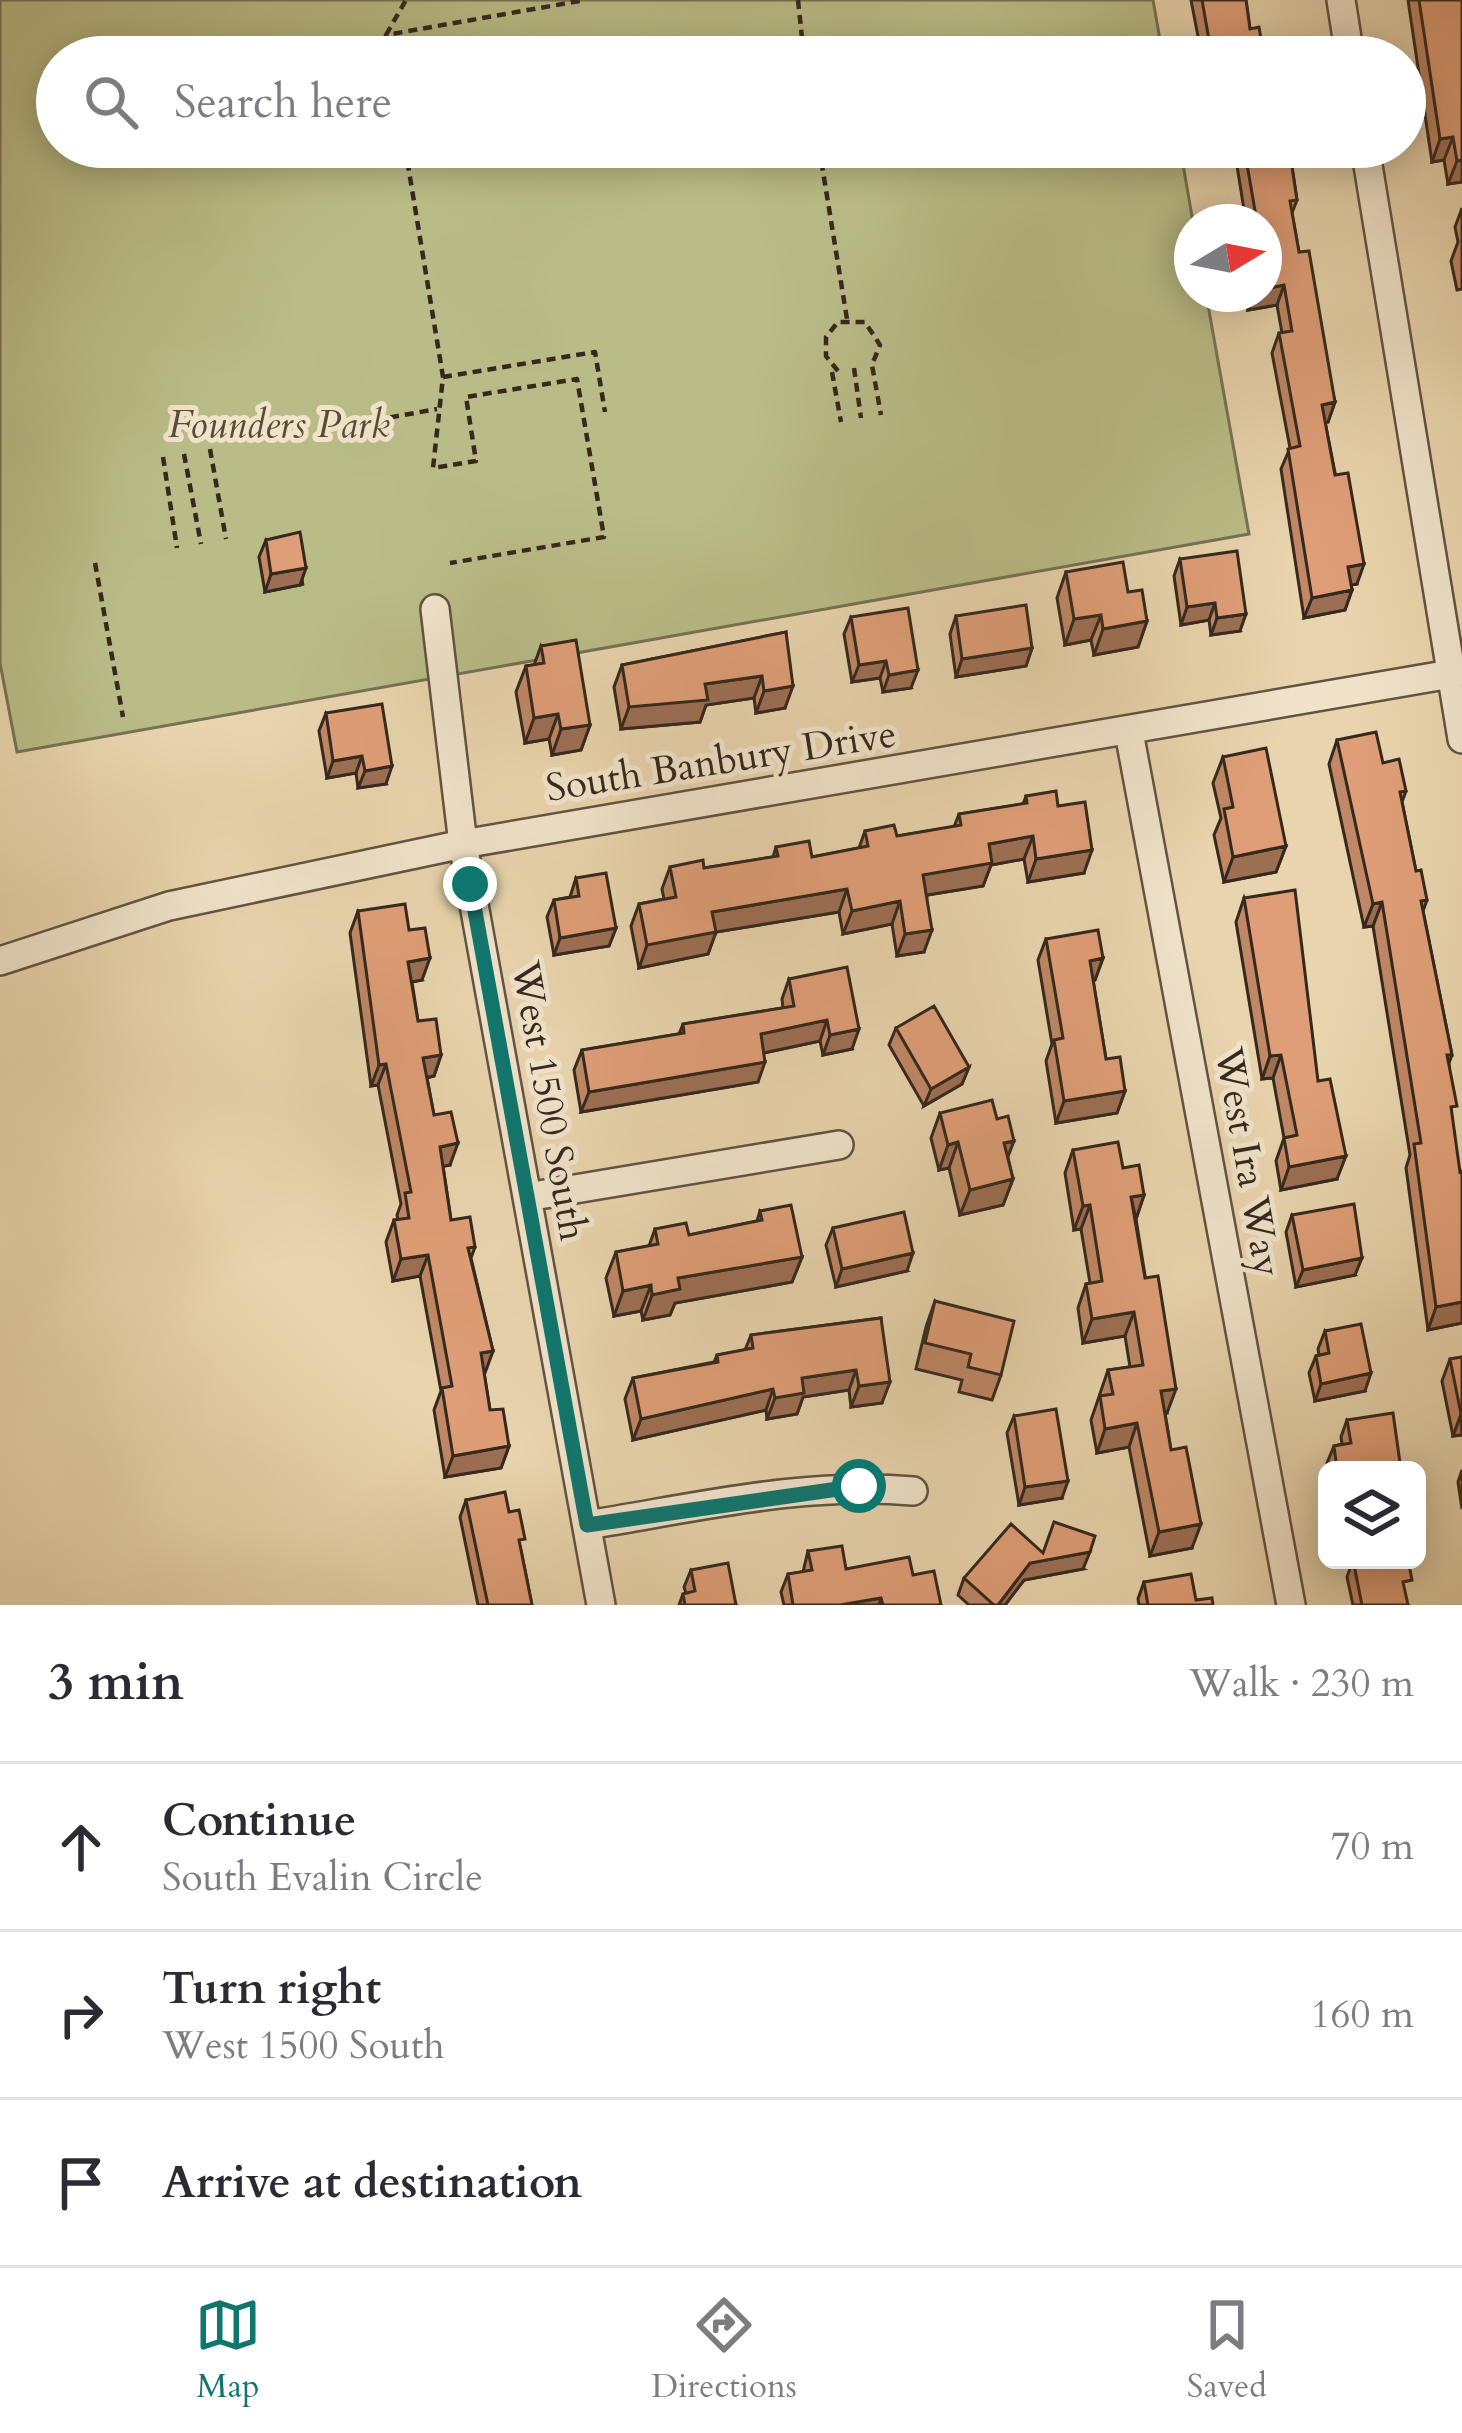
<!DOCTYPE html>
<meta charset="utf-8">
<style>
body{margin:0;font-family:Cardo,serif;background:#f2f2f3;color:#2b2b33}
.controls{position:absolute;right:36px;bottom:36px;display:grid;overflow:hidden;border-radius:18px;box-shadow:0 6px 30px #0003}
.controls button{width:108px;height:108px;display:grid;place-items:center;padding:0;border:0;border-bottom:3px solid #e1e1e2;background:#fff;color:#2b2b33;font:60px sans-serif}
.compass{position:absolute;left:1174px;top:204px;width:108px;height:108px;border-radius:50%;background:#fff;box-shadow:0 6px 30px #0003;rotate:80deg}
.stop{position:absolute;width:36px;height:36px;margin:-27px;border:9px solid #0f766e;border-radius:50%;background:#fff}
.stop.end{background:#0f766e;border-color:#fff;box-shadow:0 3px 12px #0008}
.list{margin:0;padding:0;list-style:none}
h2{display:flex;justify-content:space-between;align-items:center;height:156px;margin:0;padding:0 48px;font-size:51px}
h2 small{font-size:39px;font-weight:400;color:#7c7c81}
.list li{display:grid;grid-template-columns:78px 1fr auto;gap:36px;align-items:center;box-sizing:border-box;height:168px;padding:0 48px;border-top:3px solid #e1e1e2}
.list b{display:block;font-size:45px;white-space:nowrap}
.list p{margin:0;font-size:39px;white-space:nowrap;color:#7c7c81}
.list em{font-size:39px;font-style:normal;color:#7c7c81}
.icon{flex:none;width:66px;height:66px;fill:none;stroke:currentColor;stroke-width:2;stroke-linecap:round;stroke-linejoin:round}
.map{position:relative;flex:none;width:1462px;height:1605px;overflow:hidden}
.search{position:absolute;background:#fff;box-shadow:0 6px 30px #0003;left:36px;right:36px;top:36px;height:132px;display:flex;align-items:center;gap:30px;box-sizing:border-box;padding:0 42px;border-radius:66px;color:#7c7c81;font-size:45px}
.sheet{height:660px;background:#fff}
nav{display:flex;justify-content:space-around;align-items:center;box-sizing:border-box;height:168px;border-top:3px solid #e1e1e2;background:#fff;font-size:33px;color:#7c7c81}
nav a{display:grid;justify-items:center;gap:6px}
nav .on{color:#0f766e}
.map>svg:first-child{display:block}
</style>
<div class="map">
<svg width="1462" height="1605" viewBox="0 0 1462 1605">
<rect width="100%" height="100%" fill="#e8d4ad"/>
<filter id="stains"><feTurbulence type="fractalNoise" baseFrequency=".00167" numOctaves="4"/><feColorMatrix values="0 0 0 0 .2 0 0 0 0 .09 0 0 0 0 .02 0 0 0 .5 -.17"/></filter>
<radialGradient id="worn" r=".72"><stop offset=".6" stop-color="#630" stop-opacity="0"/><stop offset="1" stop-color="#630" stop-opacity=".3"/></radialGradient>
<path fill="#b9bc87" stroke="#777252" stroke-width="3" d="M0,0H1153L1163,57H57V147H1180L1193,222L1192,294H1206L1249,534L17,752L0,663Z"/>
<g fill="none" stroke-linecap="round" stroke-linejoin="round">
<g stroke="#625341" stroke-width="32">
<path id="minor" d="M1341,0L1350,57
M1365,147L1462,739
M435,609L463,844L601,1605
M1129,732L1291,1605
M0,961L169,906L463,844L1462,672
M527,1197L839,1145
M587,1525C695,1508 804,1481 913,1491"/>
</g>
<path stroke="#35281d" stroke-width="4.5" stroke-dasharray="9 6" stroke-linecap="butt" d="M798,0L804,57
M386,35L406,0
M390,57L386,35L585,0
M405,147L443,377L433,468L476,461L466,397L577,379L604,537L450,563
M819,147L847,319
M854,368L861,418
M838,371L826,356V337L838,322H865L880,345L872,365L881,415
M832,372L841,422
M443,377L595,352L605,412
M331,428L437,409
M210,449L226,539
M184,454L201,544
M163,457L177,548
M95,563L123,717
M301,577L303,592"/>
<use href="#minor" stroke="#f0e3ca" stroke-width="27"/>
</g>
<path fill="#c08866" stroke="#35281d" stroke-width="3" d="M1191,0H1246L1250,29L1264,56L1276,57H1202Z
M1408,0H1462V182L1448,184L1444,160L1432,162Z
M1234,147H1289L1297,200L1292,213L1299,252L1335,402L1328,422H1325L1357,584L1351,585L1352,590L1345,610L1304,618L1281,469L1290,448L1272,353L1279,333H1282L1277,305L1248,310L1245,294H1264V222H1246Z
M1462,208V289L1457,290L1451,261L1458,242L1455,227Z
M266,540L300,585L265,592L259,557Z
M1180,559L1240,631L1211,635L1209,620L1181,625L1174,576Z
M1066,572L1128,592L1147,621L1138,647L1094,655L1091,640L1065,645L1057,598Z
M956,616L1032,648L1026,666L956,677L950,634Z
M851,617L911,688L883,692L880,678L852,682L844,634Z
M786,632L785,708L756,713L754,698L706,705L700,722L621,729L614,687L622,665Z
M541,646L590,725L581,750L552,755L549,739L525,743L516,692L526,666L534,665Z
M326,713L386,784L358,788L356,773L327,778L319,731Z
M1337,740L1383,763L1406,791L1402,802L1416,871L1427,900L1423,911L1452,1055L1449,1063L1462,1323L1428,1330L1406,1168L1410,1155L1373,926L1364,927L1329,764Z
M1223,757L1286,846L1276,872L1224,882L1214,835L1221,818L1213,783Z
M1026,796L1058,806L1084,873L1028,882L1024,859L991,865L983,886L927,895L924,952L897,956L892,924L843,934L839,912L716,932L708,954L639,968L631,926L639,904L664,899L662,889L670,867L704,868L773,857L776,847L812,857L859,848L865,831L897,836L954,827L959,814L1023,804Z
M576,878L616,928L609,946L554,955L547,917L554,900L570,897Z
M1244,898L1337,1179L1281,1190L1276,1161L1284,1138L1273,1078L1262,1079L1236,922Z
M358,911L422,980L412,982L418,1021L441,1055L434,1076L427,1078L434,1115L450,1165L443,1166L451,1220L475,1247L471,1258L493,1351L484,1373L490,1410L509,1446L501,1468L445,1477L434,1410L441,1391L420,1276L393,1281L386,1242L394,1220H398L397,1215L401,1204L378,1085L371,1086L350,933Z
M1046,939L1103,958L1095,980H1093L1106,1059L1125,1091L1117,1113L1056,1123L1046,1061L1052,1044L1038,960Z
M789,979L852,1049L823,1055L820,1041L764,1053L758,1082L581,1112L574,1070L582,1050L679,1034L683,1024L783,1008L782,999Z
M896,1028L969,1067L962,1084L924,1106L889,1045Z
M940,1113L1008,1158L1013,1179L1003,1205L960,1215L949,1168L939,1170L931,1138Z
M1073,1150L1123,1168L1144,1195L1136,1219L1167,1413H1165L1171,1450L1192,1548L1150,1556L1129,1447L1097,1453L1091,1420L1108,1370L1130,1367L1125,1336L1083,1343L1078,1308L1086,1284L1090,1283L1081,1229L1074,1230L1065,1173Z
M760,1211L802,1257L792,1282L675,1303L670,1315L643,1320L641,1311L614,1316L606,1278L616,1252L649,1246L655,1229L689,1235L757,1221Z
M1292,1215L1355,1275L1296,1287L1286,1232Z
M833,1228L907,1271L836,1287L826,1245Z
M935,1301L1001,1375L992,1400L959,1392L962,1380L916,1369L926,1327Z
M881,1318L882,1403L851,1407L849,1390L803,1397L797,1414L767,1419L766,1410L633,1440L625,1399L633,1378L714,1362L717,1355L745,1350L751,1335Z
M1325,1331L1365,1391L1315,1401L1309,1373L1316,1356L1319,1355L1318,1349Z
M1462,1357V1435L1453,1436L1442,1381L1450,1359Z
M1014,1416L1062,1498L1019,1505L1007,1433Z
M1347,1420L1401,1470H1328L1327,1463L1334,1446L1342,1444L1341,1437Z
M1462,1470V1509L1458,1482Z
M466,1500L509,1512L521,1550L532,1605H478L460,1517Z
M808,1551L846,1569L913,1575L941,1605H784L781,1592L788,1574L803,1572Z
M1043,1553L1083,1569L1024,1580L1005,1605H969L958,1595L964,1578Z
M1353,1560L1408,1605H1353L1347,1577Z
M691,1570L736,1605H679L683,1594L686,1593L684,1587Z
M1144,1582L1196,1600L1213,1605H1139L1138,1599Z"/>
<path fill="#9c6f53" stroke="#35281d" stroke-width="3" d="M1453,137L1444,160L1432,162L1440,139Z
M1462,160V182L1448,184L1457,161Z
M1284,285L1277,305L1248,310L1254,294H1264V289Z
M1335,402L1328,422L1315,425L1322,405Z
M1364,564L1357,584L1341,587L1348,567Z
M306,568L300,585L265,592L271,574Z
M1352,590L1345,610L1304,618L1312,598Z
M1215,603L1209,620L1181,625L1187,607Z
M1246,614L1240,631L1211,635L1217,618Z
M1101,615L1091,640L1065,645L1074,619Z
M1147,621L1138,647L1094,655L1103,629Z
M1032,648L1026,666L956,677L962,659Z
M886,661L880,678L852,682L859,665Z
M918,670L911,688L883,692L889,675Z
M762,676L754,698L706,705L700,722L621,729L629,707L705,684Z
M793,686L785,708L756,713L764,691Z
M558,714L549,739L525,743L534,718Z
M590,725L581,750L552,755L561,729Z
M362,756L356,773L327,778L333,761Z
M392,766L386,784L358,788L365,771Z
M1033,836L1024,859L991,865L983,886L915,897L923,875L989,844Z
M1286,846L1276,872L1224,882L1233,857Z
M1092,850L1084,873L1028,882L1036,859Z
M847,889L839,912L716,932L708,954L639,968L647,945L712,912Z
M900,901L892,924L843,934L852,911Z
M1382,902L1373,926L1364,927L1373,904Z
M616,928L609,946L554,955L560,938Z
M932,930L924,952L897,956L905,934Z
M430,958L422,980L401,984L408,962Z
M1103,958L1095,980L1082,982L1090,961Z
M827,1020L820,1041L754,1055L761,1034Z
M859,1029L852,1049L823,1055L830,1035Z
M441,1055L434,1076L415,1079L423,1058Z
M1281,1055L1273,1078L1262,1079L1270,1056Z
M765,1062L758,1082L581,1112L589,1092Z
M386,1064L378,1085L371,1086L379,1065Z
M969,1067L962,1084L924,1106L931,1089Z
M1125,1091L1117,1113L1056,1123L1064,1101Z
M1014,1141L1004,1167V1143Z
M958,1142L949,1168L939,1170L948,1145Z
M458,1143L450,1165L432,1169L440,1147Z
M1346,1156L1337,1179L1281,1190L1289,1167Z
M1013,1179L1003,1205L960,1215L970,1190Z
M1144,1195L1136,1219L1131,1197Z
M1090,1205L1081,1229L1074,1230L1083,1206Z
M913,1253L907,1271L836,1287L842,1269Z
M428,1255L420,1276L393,1281L401,1259Z
M802,1257L792,1282L675,1303L670,1315L643,1320L652,1295L678,1278Z
M1362,1258L1355,1275L1296,1287L1303,1270Z
M651,1285L641,1311L614,1316L623,1291Z
M1462,1302V1323L1428,1330L1436,1307Z
M1134,1312L1125,1336L1083,1343L1092,1319Z
M493,1351L485,1373L473,1375L481,1353Z
M856,1370L849,1390L803,1397L797,1414L767,1419L775,1398L802,1378Z
M1371,1373L1365,1391L1315,1401L1321,1384Z
M890,1382L882,1403L851,1407L859,1386Z
M773,1389L766,1410L633,1440L641,1419Z
M1176,1389L1167,1413L1153,1415L1161,1391Z
M1461,1414L1462,1435L1453,1436Z
M1137,1423L1129,1447L1097,1453L1105,1429Z
M509,1446L501,1468L445,1477L453,1456Z
M1068,1481L1062,1498L1019,1505L1025,1487Z
M1201,1524L1192,1548L1150,1556L1159,1532Z
M1090,1552L1083,1569L1024,1580L1005,1605H998L1030,1563Z
M881,1598L879,1605H840Z"/>
<path fill="#df9e77" stroke="#35281d" stroke-width="3" d="M1202,0H1246L1250,29L1259,27L1264,56L1275,55L1276,57H1212Z
M1419,0H1462V160L1457,161L1453,137L1440,139Z
M1244,147H1289L1297,200L1290,201L1299,252L1309,251L1335,402L1322,405L1335,475L1348,473L1364,564L1348,567L1352,590L1312,598L1288,449L1300,446L1279,333L1292,331L1284,285L1264,289V222H1257Z
M300,532L306,568L271,574L266,540Z
M1237,551L1246,614L1217,618L1215,603L1187,607L1180,559Z
M1123,562L1128,592L1142,590L1147,621L1103,629L1101,615L1074,619L1066,572Z
M1026,605L1032,648L962,659L956,616Z
M908,608L918,670L889,675L886,661L859,665L851,617Z
M786,632L793,686L764,691L762,676L705,684L708,700L629,707L622,665Z
M576,640L590,725L561,729L558,714L534,718L526,666L544,663L541,646Z
M382,704L392,766L365,771L362,756L333,761L326,713Z
M1376,732L1383,763L1399,759L1406,791L1400,792L1416,871L1421,870L1427,900L1421,901L1452,1055H1447L1457,1106L1451,1107L1460,1172L1462,1171V1302L1436,1307L1414,1144L1421,1143L1382,902L1373,904L1337,740Z
M1266,748L1286,846L1233,857L1224,809L1233,807L1223,757Z
M1056,791L1058,806L1085,802L1092,850L1036,859L1033,836L989,844L992,863L923,875L932,930L905,934L900,901L852,911L847,889L712,912L716,932L647,945L639,904L676,897L670,867L703,860L704,868L778,856L776,847L809,841L812,857L868,846L865,831L894,825L897,836L961,825L959,814L1027,803L1026,796Z
M606,873L616,928L560,938L554,900L579,896L576,878Z
M1295,890L1318,1081L1330,1079L1346,1156L1289,1167L1284,1138L1297,1135L1281,1055L1270,1056L1244,898Z
M405,904L409,930L425,928L430,958L408,962L418,1021L436,1019L441,1055L423,1058L434,1115L451,1112L458,1143L440,1147L451,1220L470,1217L475,1247L468,1248L493,1351L481,1353L490,1410L503,1409L509,1446L453,1456L442,1388L452,1386L428,1255L401,1259L394,1220L409,1218L405,1193L411,1192L386,1064L379,1065L358,911Z
M1098,930L1103,958L1090,961L1106,1059L1120,1057L1125,1091L1064,1101L1054,1040L1063,1038L1046,939Z
M847,967L859,1029L830,1035L827,1020L761,1034L765,1062L589,1092L582,1050L684,1033L683,1024L794,1006L789,979Z
M934,1006L969,1067L931,1089L896,1028Z
M992,1100L997,1119L1008,1116L1014,1141L1004,1143L1013,1179L970,1190L958,1142L948,1145L940,1113Z
M1118,1142L1123,1168L1139,1165L1144,1195L1131,1197L1145,1278L1158,1276L1176,1389L1161,1391L1171,1450L1186,1447L1201,1524L1159,1532L1137,1423L1105,1429L1100,1396L1113,1394L1108,1370L1143,1365L1134,1312L1092,1319L1086,1284L1102,1281L1090,1205L1083,1206L1073,1150Z
M1354,1204L1362,1258L1303,1270L1292,1215Z
M791,1205L802,1257L678,1278L680,1289L652,1295L651,1285L623,1291L616,1252L658,1244L655,1229L686,1223L689,1235L762,1220L760,1211Z
M904,1212L913,1253L842,1269L833,1228Z
M935,1301L1014,1321L1001,1375L968,1367L971,1354L925,1343Z
M881,1318L890,1382L859,1386L856,1370L802,1378L804,1393L775,1398L773,1389L641,1419L633,1378L718,1362L717,1355L753,1348L751,1335Z
M1361,1324L1371,1373L1321,1384L1316,1356L1329,1353L1325,1331Z
M1462,1357V1414H1461L1450,1359Z
M1056,1409L1068,1481L1025,1487L1014,1416Z
M1393,1413L1401,1470H1337L1334,1446L1351,1443L1347,1420Z
M505,1492L509,1512L519,1510L525,1539L519,1540L532,1605H488L466,1500Z
M1054,1522L1095,1536L1090,1552L1030,1563L998,1605H994L964,1578L1011,1524L1043,1553Z
M842,1546L846,1569L909,1557L913,1575L934,1571L941,1605H883L881,1598L840,1605H793L788,1574L812,1570L808,1551Z
M1353,1560H1408L1412,1580L1403,1582L1408,1605H1362Z
M728,1563L736,1605H685L683,1594L695,1591L691,1570Z
M1191,1574L1196,1600L1212,1598L1213,1605H1148L1144,1582Z"/>
<g fill="none" stroke-linecap="round" stroke-linejoin="round">
<path stroke="#0f766e" stroke-width="15" d="M470,884L587,1525L859,1486"/>
</g>
<g text-anchor="middle" dominant-baseline="central" stroke-width="10" stroke-linejoin="round" paint-order="stroke">
<g font-size="39" font-style="italic" fill="#564d38" stroke="#f0e3ca">
<text x="279" y="424">Founders Park</text>
</g>
<g font-size="39" fill="#35281d" stroke="#f0e3ca">
<text transform="translate(721 761) rotate(-9)">South Banbury Drive</text>
<text transform="translate(549 1101) rotate(80)">West 1500 South</text>
<text transform="translate(1248 1162) rotate(80)">West Ira Way</text>
</g>
</g>
<rect width="100%" height="100%" filter="url(#stains)"/>
<rect width="100%" height="100%" fill="url(#worn)"/>
</svg>
<div class="controls">
<button><svg class="icon" aria-label="layers" viewBox="0 0 24 24"><path d="M12 4l9 5-9 5-9-5zM3 14l9 5 9-5"/></svg></button>
</div>
<svg class="compass" viewBox="-18 -18 36 36"><path d="M0-13l5 13h-10z" fill="#e53935"/><path d="M0 13l5-13h-10z" fill="#7c7c81"/></svg>
<div class="stop" style="left:859px;top:1486px"></div>
<div class="stop end" style="left:470px;top:884px"></div>
<div class="search"><svg class="icon" aria-label="search" viewBox="0 0 24 24"><circle cx="10" cy="10" r="6"/><path d="M15 15l6 6"/></svg>Search here</div>
</div>
<section class="sheet">
<h2>3 min<small>Walk · 230 m</small></h2>
<ul class="list">
<li><svg class="icon" aria-label="ahead" viewBox="0 0 24 24"><path d="M12 20V5M6 11l6-6 6 6"/></svg><div><b>Continue</b><p>South Evalin Circle</p></div><em>70 m</em></li>
<li><svg class="icon" aria-label="right" viewBox="0 0 24 24"><path d="M7 20v-9h11M14 6l5 5-5 5"/></svg><div><b>Turn right</b><p>West 1500 South</p></div><em>160 m</em></li>
<li><svg class="icon" aria-label="arrive" viewBox="0 0 24 24"><path d="M6 21V4h12l-3 4 3 4H6"/></svg><div><b>Arrive at destination</b></div></li>
</ul>
</section>
<nav>
<a class="on"><svg class="icon" aria-label="map" viewBox="0 0 24 24"><path d="M3 6l6-2 6 2 6-2v14l-6 2-6-2-6 2zM9 4v14M15 6v14"/></svg>Map</a>
<a><svg class="icon" aria-label="directions" viewBox="0 0 24 24"><path d="M12 3l9 9-9 9-9-9zM9 14v-3h6M13 9l2 2-2 2"/></svg>Directions</a>
<a><svg class="icon" aria-label="saved" viewBox="0 0 24 24"><path d="M7 4h10v16l-5-4-5 4z"/></svg>Saved</a>
</nav>
